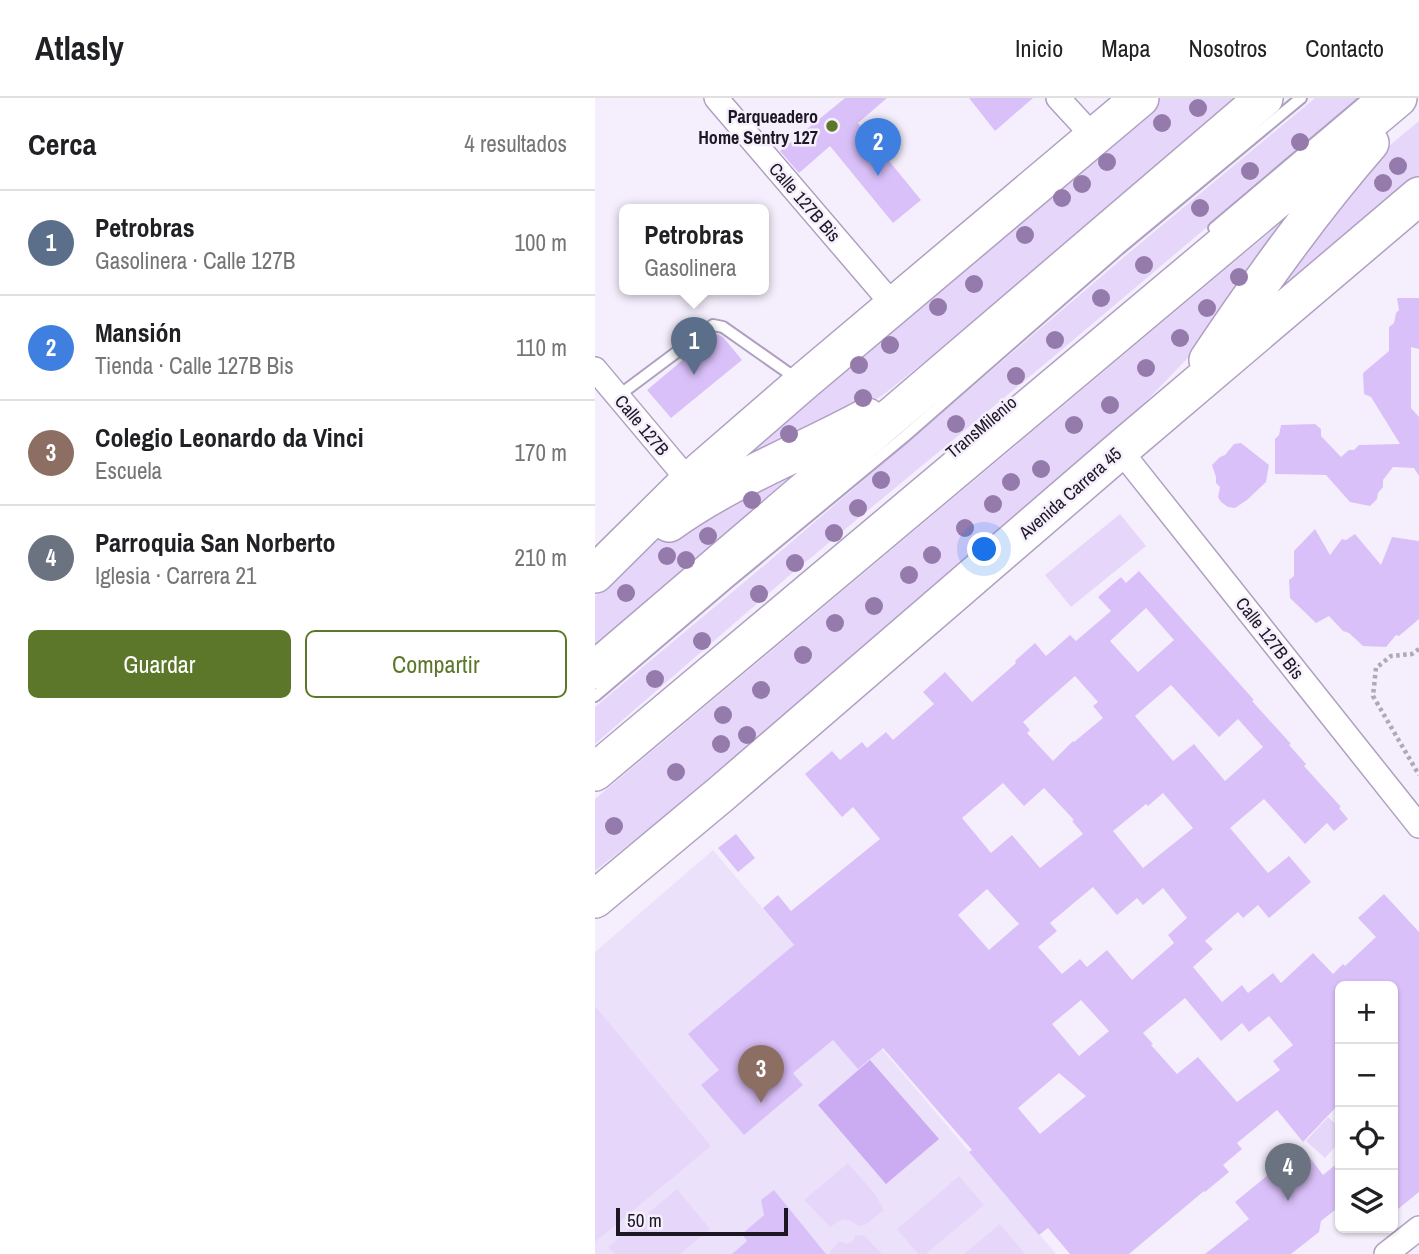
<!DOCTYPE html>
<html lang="es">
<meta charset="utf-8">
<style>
body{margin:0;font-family:"Archivo Narrow",sans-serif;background:#f6f6f6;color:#202124}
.controls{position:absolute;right:21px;bottom:21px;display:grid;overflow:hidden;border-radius:10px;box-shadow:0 2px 5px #0004}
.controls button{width:63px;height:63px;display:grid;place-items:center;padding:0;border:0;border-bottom:2px solid #e0e0e0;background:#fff;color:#202124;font:35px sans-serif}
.scale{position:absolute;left:21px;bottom:18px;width:172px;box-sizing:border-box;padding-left:7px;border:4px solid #1c1723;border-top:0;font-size:19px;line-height:24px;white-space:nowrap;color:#1c1723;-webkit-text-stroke:5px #f5effd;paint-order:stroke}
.you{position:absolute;left:390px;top:452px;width:24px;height:24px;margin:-18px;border:5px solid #fff;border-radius:50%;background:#1a73e8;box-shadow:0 0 0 10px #1a73e833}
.badge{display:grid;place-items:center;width:46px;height:46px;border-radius:50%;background:#5d772a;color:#fff;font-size:23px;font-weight:700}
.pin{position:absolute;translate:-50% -58px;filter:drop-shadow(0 2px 4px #0008)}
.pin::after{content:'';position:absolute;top:37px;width:24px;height:21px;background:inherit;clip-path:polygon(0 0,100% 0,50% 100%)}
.popup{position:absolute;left:24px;top:106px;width:150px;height:91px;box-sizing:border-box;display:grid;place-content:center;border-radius:10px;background:#fff;filter:drop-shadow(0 2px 5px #0005);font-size:23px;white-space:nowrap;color:#757577}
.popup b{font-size:26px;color:#202124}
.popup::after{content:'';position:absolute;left:50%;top:100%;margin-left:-14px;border:14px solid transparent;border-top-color:#fff}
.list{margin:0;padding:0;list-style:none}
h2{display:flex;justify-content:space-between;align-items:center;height:91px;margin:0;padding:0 28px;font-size:30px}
h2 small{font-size:23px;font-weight:400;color:#757577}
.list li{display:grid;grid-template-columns:46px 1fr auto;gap:21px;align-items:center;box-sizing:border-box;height:105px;padding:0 28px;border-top:2px solid #e0e0e0}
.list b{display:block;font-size:26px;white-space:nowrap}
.list p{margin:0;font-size:23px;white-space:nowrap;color:#757577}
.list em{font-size:23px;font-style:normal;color:#757577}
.actions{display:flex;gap:14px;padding:21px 28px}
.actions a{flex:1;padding:16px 0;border:2px solid #5d772a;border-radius:10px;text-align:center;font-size:24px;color:#5d772a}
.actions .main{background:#5d772a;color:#fff}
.icon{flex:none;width:38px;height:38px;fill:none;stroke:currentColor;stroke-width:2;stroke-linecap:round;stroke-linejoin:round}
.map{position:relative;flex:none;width:824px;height:1156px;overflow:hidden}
header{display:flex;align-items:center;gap:42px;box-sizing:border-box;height:98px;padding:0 35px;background:#fff;border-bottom:2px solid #e0e0e0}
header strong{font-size:33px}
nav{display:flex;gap:38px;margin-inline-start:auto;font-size:24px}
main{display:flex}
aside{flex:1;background:#fff}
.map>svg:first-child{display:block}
</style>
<header>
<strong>Atlasly</strong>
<nav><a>Inicio</a><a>Mapa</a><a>Nosotros</a><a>Contacto</a></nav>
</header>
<main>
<aside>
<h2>Cerca<small>4 resultados</small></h2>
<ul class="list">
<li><span class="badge" style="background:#5c6f8a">1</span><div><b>Petrobras</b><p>Gasolinera · Calle 127B</p></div><em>100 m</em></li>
<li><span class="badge" style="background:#3f7fe0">2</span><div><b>Mansión</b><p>Tienda · Calle 127B Bis</p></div><em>110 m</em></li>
<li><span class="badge" style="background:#8d6e63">3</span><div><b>Colegio Leonardo da Vinci</b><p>Escuela</p></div><em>170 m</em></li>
<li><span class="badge" style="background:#6b7280">4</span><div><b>Parroquia San Norberto</b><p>Iglesia · Carrera 21</p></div><em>210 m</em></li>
</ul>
<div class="actions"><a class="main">Guardar</a><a>Compartir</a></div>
</aside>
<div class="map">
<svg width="824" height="1156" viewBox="0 0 824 1156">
<rect width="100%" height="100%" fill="#f5effd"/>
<path fill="#ece1fa" d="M118,752L461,1156H0V854Z"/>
<path fill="#e6d7fa" d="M556,0H642L489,128L333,261L288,297L229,332L101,391Z
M720,0H763L669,81L451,265L195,477L0,646V609L166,470L529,159Z
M824,23V77L665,210L788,53Z
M694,118L610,242L493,364L331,497L87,705L0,773V701Z
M211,368L0,549V498L39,459L100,417Z
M525,416L551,448L476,509L450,477Z
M0,908L116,1048L0,1144Z
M733,1019L745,1030V1043L730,1060L711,1043Z
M253,1065L280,1096L289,1112L270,1127L264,1128C250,1119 248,1120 235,1129L209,1102Z
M364,1078L389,1107L331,1156H323L302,1131Z
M82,1091L115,1131L85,1156H20L13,1149Z
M405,1126L429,1155L428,1156H369Z
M261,1137L270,1138L287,1156H236L234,1154L245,1143L252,1146L257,1144Z"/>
<path fill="#cbabf1" d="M275,962L344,1041L291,1086L223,1007Z"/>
<path fill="#dac0f9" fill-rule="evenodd" d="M250,0H292L263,25L326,102L298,125L235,48L204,75L185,53Z
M374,0H438L400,33Z
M802,200H824V251L816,249V310L824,319V378L819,370L798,369L788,382V389L783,395L782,401L775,408L755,404L731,377L680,376V341L684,337L686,327L720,326L726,331V338L746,359L754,352H759L764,347L805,346L776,299L769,296L768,275L794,253V229L799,225L801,215L804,212Z
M120,235L128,239L147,262L76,320L52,292Z
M646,345L674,367L671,384L652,402L640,410L633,409L626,404L623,399L625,389L621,385V379L617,367L625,359L630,357L639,346Z
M720,431L735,457L747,441L751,442L760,436L786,467L797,439L824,443V521L804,538L801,537L791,549L768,548L754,535L748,533L734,518L721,525L695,500L694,482L699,478V453Z
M544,473L659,602L657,603L696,646L694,647L711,666L709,668L746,709L744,710L753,721L739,733L732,725L710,746L669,701L635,730L673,775L694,758L716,784L674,820L663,807L648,820L643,814L610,843L618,851L598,869L627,904L647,887L653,895L678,875L686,885L718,855L738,876L748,866L750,868L781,839L763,820L789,796L824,834V1094L798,1115V888H745V1005L708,1044L682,1012L642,1045L647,1051L628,1067L634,1074L610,1094L609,1093L534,1156H475L453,1130L444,1137L374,1054L377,1052L288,950L263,971L238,942L198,975L208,987L149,1037L106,987L124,972L93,936L199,847L168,810L183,797L196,813L285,741L258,709L247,719L210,676L237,653L245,662L267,644L272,650L291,634L298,642L339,606L328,594L350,574L377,604L421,565L420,563L440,545L451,558L475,537L481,543L516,513L503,499L526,479L531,485ZM551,510L579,542L543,574L515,543ZM480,578L503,604L498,608L508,620L479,644L478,643L458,663L432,635L435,632L428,624ZM576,587L624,639L643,621L668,649L630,683L599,646L578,663L540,618ZM408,685L429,708L449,690L479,722L477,723L488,736L445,770L417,737L396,755L367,720ZM568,695L598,730L548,770L518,733L551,706L553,708ZM498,789L522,817L542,800L548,807L568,790L592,820L573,837L579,845L537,882L512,852L492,869L485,861L467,876L443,849L462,833L455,825ZM392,791L424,826L394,852L363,817ZM590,900L626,943L647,925L654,934L674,918L698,947L678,963L685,972L642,1004L603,959L582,976L556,947L558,946L548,935ZM486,902L514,933L484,958L457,926ZM464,975L491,998L445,1036L423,1010Z
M141,736L160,760L143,774L123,750Z
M707,1049L728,1077L745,1063V1108L726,1123L724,1134L696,1156H610L654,1121L640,1104Z
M179,1092L231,1156H137L152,1143L147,1136L169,1117L166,1102Z"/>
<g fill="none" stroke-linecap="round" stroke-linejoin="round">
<g stroke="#afa0c1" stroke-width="14">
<path id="service" d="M619,130L773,0
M23,298L118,227L128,229L202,281
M0,598L135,483L309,339L524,151L706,0"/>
</g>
<g stroke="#afa0c1" stroke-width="26">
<path id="minor" d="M121,0L299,208
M463,0L498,38
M0,271L94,383
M525,352L824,728
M791,1156L824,1130"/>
</g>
<g stroke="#afa0c1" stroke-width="40">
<path id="trunk" d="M613,262C663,187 716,113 775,45
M74,425C135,381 206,355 272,319
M0,476L94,383L207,285L545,0
M0,572L669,0
M0,674L803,0
M0,801L126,696L525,352L824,98"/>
</g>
<path stroke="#afa9b6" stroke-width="4.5" stroke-dasharray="3.5 3.5" stroke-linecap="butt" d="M824,551L817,556L796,558L781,570L778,598L824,677"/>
<use href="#service" stroke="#fff" stroke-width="10"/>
<use href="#minor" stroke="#fff" stroke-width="23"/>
<use href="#trunk" stroke="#fff" stroke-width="37"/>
</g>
<g fill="#957aac">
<circle cx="603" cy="10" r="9"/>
<circle cx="567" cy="25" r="9"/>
<circle cx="705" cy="44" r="9"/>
<circle cx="512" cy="64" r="9"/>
<circle cx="803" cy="68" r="9"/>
<circle cx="655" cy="73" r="9"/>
<circle cx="788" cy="85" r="9"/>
<circle cx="487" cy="86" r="9"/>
<circle cx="467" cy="100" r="9"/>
<circle cx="605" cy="110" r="9"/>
<circle cx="430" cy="137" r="9"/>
<circle cx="549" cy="167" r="9"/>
<circle cx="644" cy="179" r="9"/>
<circle cx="379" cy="186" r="9"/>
<circle cx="506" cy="200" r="9"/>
<circle cx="343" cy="209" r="9"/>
<circle cx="612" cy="210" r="9"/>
<circle cx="585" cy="240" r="9"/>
<circle cx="460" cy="242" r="9"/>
<circle cx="295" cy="247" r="9"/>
<circle cx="264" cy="267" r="9"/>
<circle cx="551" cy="270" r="9"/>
<circle cx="421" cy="278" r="9"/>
<circle cx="268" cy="300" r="9"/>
<circle cx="515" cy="307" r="9"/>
<circle cx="361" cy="326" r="9"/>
<circle cx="479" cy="327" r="9"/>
<circle cx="194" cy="336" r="9"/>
<circle cx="446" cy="371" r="9"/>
<circle cx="286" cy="382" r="9"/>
<circle cx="416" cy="384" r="9"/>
<circle cx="157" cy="402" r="9"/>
<circle cx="398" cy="406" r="9"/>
<circle cx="263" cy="410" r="9"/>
<circle cx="370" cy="430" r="9"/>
<circle cx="239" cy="435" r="9"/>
<circle cx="113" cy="438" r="9"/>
<circle cx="337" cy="457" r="9"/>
<circle cx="72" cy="458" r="9"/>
<circle cx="91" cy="462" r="9"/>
<circle cx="200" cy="465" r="9"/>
<circle cx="314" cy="477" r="9"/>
<circle cx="31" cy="495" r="9"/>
<circle cx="164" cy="496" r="9"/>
<circle cx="279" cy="508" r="9"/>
<circle cx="240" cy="525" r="9"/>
<circle cx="107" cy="543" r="9"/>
<circle cx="208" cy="557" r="9"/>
<circle cx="60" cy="581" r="9"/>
<circle cx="166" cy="592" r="9"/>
<circle cx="128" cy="617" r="9"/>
<circle cx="152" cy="637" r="9"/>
<circle cx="126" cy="646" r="9"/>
<circle cx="81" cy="674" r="9"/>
<circle cx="19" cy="728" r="9"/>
</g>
<circle fill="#5d772a" stroke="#f5effd" stroke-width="2.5" cx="237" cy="28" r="7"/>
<g text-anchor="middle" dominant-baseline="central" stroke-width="5" stroke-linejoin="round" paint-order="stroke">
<g font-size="18" font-weight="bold" fill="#1c1723" stroke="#f5effd" text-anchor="end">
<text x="223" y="18">Parqueadero<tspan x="223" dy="21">Home Sentry 127</tspan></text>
</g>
<g font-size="18" fill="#1c1723" stroke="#f5effd">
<text transform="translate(210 104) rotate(49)">Calle 127B Bis</text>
<text transform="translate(47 327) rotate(50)">Calle 127B</text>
<text transform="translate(386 329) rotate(-40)">TransMilenio</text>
<text transform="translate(475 395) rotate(-41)">Avenida Carrera 45</text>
<text transform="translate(675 540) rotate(52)">Calle 127B Bis</text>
</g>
</g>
</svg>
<div class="controls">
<button>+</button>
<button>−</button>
<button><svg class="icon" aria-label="locate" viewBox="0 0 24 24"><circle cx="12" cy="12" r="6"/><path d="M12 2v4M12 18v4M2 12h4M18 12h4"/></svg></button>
<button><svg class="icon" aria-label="layers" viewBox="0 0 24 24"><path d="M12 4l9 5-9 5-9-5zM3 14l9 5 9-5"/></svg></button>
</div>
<div class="scale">50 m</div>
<div class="you"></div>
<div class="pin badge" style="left:99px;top:277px;background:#5c6f8a">1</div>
<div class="popup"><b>Petrobras</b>Gasolinera</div>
<div class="pin badge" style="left:283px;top:78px;background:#3f7fe0">2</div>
<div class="pin badge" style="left:166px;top:1005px;background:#8d6e63">3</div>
<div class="pin badge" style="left:693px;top:1103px;background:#6b7280">4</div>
</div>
</main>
